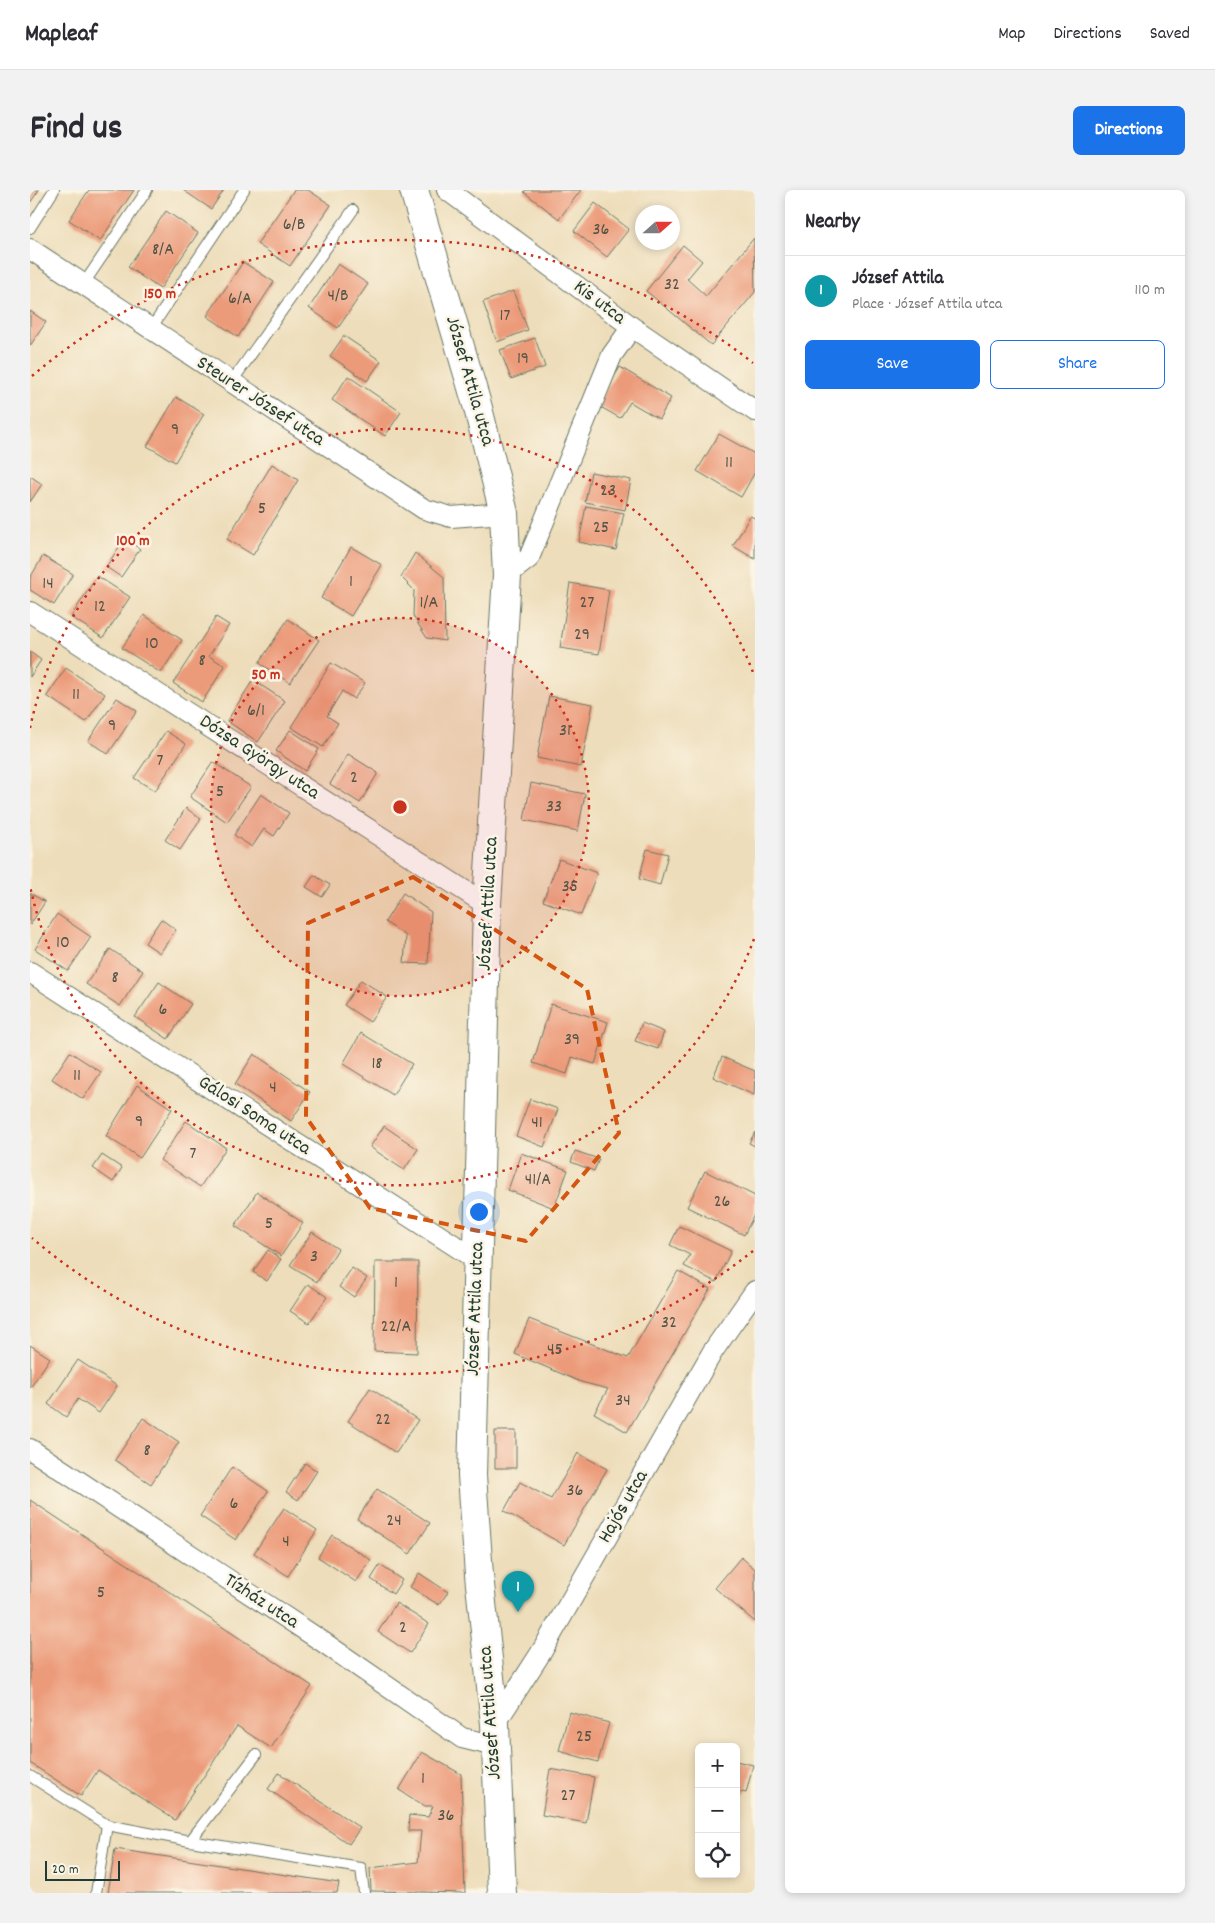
<!DOCTYPE html>
<meta charset="utf-8">
<style>
body{margin:0;font-family:Dekko,sans-serif;background:#f2f2f3;color:#2b2b33}
.controls{position:absolute;right:15px;bottom:15px;display:grid;overflow:hidden;border-radius:8px;box-shadow:0 2px 8px #0003}
.controls button{width:45px;height:45px;display:grid;place-items:center;padding:0;border:0;border-bottom:1px solid #e1e1e2;background:#fff;color:#2b2b33;font:25px sans-serif}
.compass{position:absolute;left:605px;top:15px;width:45px;height:45px;border-radius:50%;background:#fff;box-shadow:0 2px 8px #0003;rotate:69deg}
.scale{position:absolute;left:15px;bottom:12px;width:75px;box-sizing:border-box;padding-left:5px;border:2px solid #1f3d34;border-top:0;font-size:14px;line-height:18px;white-space:nowrap;color:#1f3d34;-webkit-text-stroke:4px #fcf5e5;paint-order:stroke}
.you{position:absolute;left:448px;top:1021px;width:18px;height:18px;margin:-12px;border:4px solid #fff;border-radius:50%;background:#1a73e8;box-shadow:0 0 0 8px #1a73e833}
.badge{display:grid;place-items:center;width:32px;height:32px;border-radius:50%;background:#1a73e8;color:#fff;font-size:16px;font-weight:700}
.pin{position:absolute;translate:-50% -41px;filter:drop-shadow(0 1px 2px #0008)}
.pin::after{content:'';position:absolute;top:26px;width:18px;height:15px;background:inherit;clip-path:polygon(0 0,100% 0,50% 100%)}
.list{margin:0;padding:0;list-style:none}
h2{display:flex;justify-content:space-between;align-items:center;height:65px;margin:0;padding:0 20px;font-size:21px}
h2 small{font-size:16px;font-weight:400;color:#7c7c81}
.list li{display:grid;grid-template-columns:32px 1fr auto;gap:15px;align-items:center;box-sizing:border-box;height:70px;padding:0 20px;border-top:1px solid #e1e1e2}
.list b{display:block;font-size:19px;white-space:nowrap}
.list p{margin:0;font-size:16px;white-space:nowrap;color:#7c7c81}
.list em{font-size:16px;font-style:normal;color:#7c7c81}
.actions{display:flex;gap:10px;padding:15px 20px}
.actions a{flex:1;padding:11px 0;border:1px solid #1a73e8;border-radius:8px;text-align:center;font-size:18px;color:#1a73e8}
.actions .main{background:#1a73e8;color:#fff}
.icon{flex:none;width:28px;height:28px;fill:none;stroke:currentColor;stroke-width:2;stroke-linecap:round;stroke-linejoin:round}
.map{position:relative;flex:none;width:725px;height:1703px;overflow:hidden;border-radius:8px}
header{display:flex;align-items:center;gap:30px;box-sizing:border-box;height:70px;padding:0 25px;background:#fff;border-bottom:1px solid #e1e1e2}
header strong{font-size:24px}
nav{display:flex;gap:28px;margin-inline-start:auto;font-size:18px}
.intro{display:flex;align-items:center;justify-content:space-between;box-sizing:border-box;height:120px;padding:0 30px}
h1{margin:0;font-size:35px}
.button{padding:12px 22px;border-radius:8px;background:#1a73e8;color:#fff;font-size:18px;font-weight:700}
main{display:flex;gap:30px;padding:0 30px}
aside{flex:1;background:#fff;border-radius:8px;box-shadow:0 2px 8px #0003}
.map>svg:first-child{display:block}
</style>
<header>
<strong>Mapleaf</strong>
<nav><a>Map</a><a>Directions</a><a>Saved</a></nav>
</header>
<div class="intro"><h1>Find us</h1><a class="button">Directions</a></div>
<main>
<div class="map">
<svg width="725" height="1703" viewBox="0 0 725 1703">
<rect width="100%" height="100%" fill="#fcf5e5"/>
<filter id="ink" filterUnits="userSpaceOnUse"><feTurbulence type="fractalNoise" baseFrequency=".02" numOctaves="2"/><feDisplacementMap in="SourceGraphic" scale="10" xChannelSelector="R" yChannelSelector="G"/><feConvolveMatrix kernelMatrix="1 2 1 2 8 2 1 2 1" color-interpolation-filters="sRGB"/></filter>
<filter id="wash" filterUnits="userSpaceOnUse"><feTurbulence type="fractalNoise" baseFrequency=".0096" numOctaves="4" result="noise"/><feDisplacementMap in="SourceGraphic" scale="20" xChannelSelector="R" yChannelSelector="G"/><feGaussianBlur stdDeviation="1.12" result="paint"/><feColorMatrix in="noise" values="0 0 0 0 0 0 0 0 0 0 0 0 0 0 0 0 0 1.4 0 .05"/><feComposite in="paint" operator="in"/></filter>
<g filter="url(#wash)">
<rect width="100%" height="100%" fill="#edddba"/>
<g id="blocks">
<path fill="#ec9b7a" d="M0,0H9L0,13Z
M59,0H104L70,51L39,30Z
M153,0H194L181,19Z
M264,0H278L301,15L260,76L227,54Z
M496,0H551L529,29L494,2Z
M565,13L599,39L577,67L544,41Z
M136,21L168,43L130,99L98,77Z
M724,48L725,102L681,155L616,101L653,55L672,71L657,89L676,106Z
M213,72L244,92L208,147L177,126Z
M308,74L338,94L308,138L279,118Z
M483,101L498,140L467,152L453,112Z
M0,121L16,132L0,156Z
M314,146L351,171L337,191L300,166Z
M505,148L515,177L481,189L470,160Z
M590,177L641,208L629,229L600,212L590,228L567,215Z
M318,186L371,222L355,246L302,210Z
M146,207L174,224L145,272L117,256Z
M689,244L725,264V282L711,307L667,281Z
M242,274L268,290L223,365L197,349Z
M561,282L601,290L595,320L555,312Z
M0,286L12,294L0,312Z
M556,316L594,323L586,360L549,352Z
M720,326L725,328V369L703,356Z
M95,348L110,359L91,387L76,377Z
M321,357L352,375L321,426L291,408Z
M385,363L414,387L415,451L397,448L383,426L384,400L371,387Z
M13,366L43,384L24,415L0,400V388Z
M67,386L100,407L73,448L41,427Z
M540,393L579,400L569,464L530,458Z
M114,425L152,450L131,483L92,458Z
M186,427L199,435L179,466L195,476L172,512L143,493Z
M258,429L289,450L260,493L229,473Z
M0,462L11,470L0,487Z
M301,473L335,493L324,509L312,501L297,526L308,533L293,557L261,537Z
M36,478L75,504L56,532L17,506Z
M223,490L255,511L228,552L197,531Z
M519,506L563,514L551,577L507,568Z
M87,508L107,521L78,564L58,551Z
M260,540L289,559L275,581L246,561Z
M136,541L156,554L125,601L104,588Z
M318,564L348,583L330,613L300,594Z
M183,572L221,597L197,632L160,607Z
M501,593L555,604L548,641L494,630Z
M231,604L259,623L244,646L234,639L222,657L204,645Z
M156,618L171,629L150,660L135,650Z
M617,659L638,664L630,695L609,689Z
M529,669L567,683L551,725L513,711Z
M284,685L300,695L292,707L276,697Z
M0,703L15,712L0,735Z
M373,703L401,722L398,774L374,773L376,746L355,732Z
M27,724L61,747L38,781L5,759Z
M131,729L146,740L130,763L115,753Z
M80,759L113,781L90,816L56,794Z
M331,790L357,807L340,832L314,815Z
M129,792L161,814L138,849L105,827Z
M521,814L578,832L565,874L542,867L537,884L503,873Z
M612,833L634,842L628,859L605,851Z
M331,843L382,874L363,905L313,874Z
M40,862L71,882L53,909L22,889Z
M224,864L280,902L261,931L205,894Z
M692,867L725,881L724,905L683,887Z
M107,895L142,919L110,968L76,946Z
M500,909L528,919L514,957L486,946Z
M156,931L196,958L170,997L130,970Z
M354,936L388,959L374,980L340,957Z
M725,942V956L719,953Z
M545,961L569,969L564,981L541,972Z
M491,963L538,980L524,1018L478,1000Z
M72,965L92,978L83,992L63,978Z
M675,981L725,1006V1023L714,1045L657,1017Z
M227,1002L273,1033L251,1066L205,1036Z
M649,1036L701,1061L686,1092L654,1076L660,1065L640,1055Z
M282,1042L308,1059L287,1092L260,1075Z
M238,1060L251,1069L237,1091L223,1082Z
M345,1072H388L387,1163L344,1161Z
M322,1078L337,1088L324,1107L309,1097Z
M648,1081L680,1099L597,1242L564,1223L578,1199L551,1192L485,1164L499,1129L598,1168Z
M278,1094L297,1107L279,1133L260,1121Z
M0,1155L20,1168L0,1198Z
M48,1170L87,1196L69,1223L48,1209L36,1227L18,1214Z
M340,1198L388,1230L366,1263L318,1231Z
M113,1228L149,1252L121,1294L85,1270Z
M465,1241H486V1278H465Z
M548,1263L577,1279L534,1355L474,1321L490,1292L521,1309Z
M275,1273L287,1281L268,1310L256,1302Z
M202,1277L238,1301L206,1350L170,1326Z
M347,1299L400,1333L380,1364L327,1329Z
M0,1310L282,1496L241,1558L207,1536L145,1630L68,1580L51,1606L0,1573Z
M254,1318L287,1340L258,1386L224,1363Z
M302,1345L341,1370L326,1392L288,1367Z
M711,1367L725,1379V1432L685,1398Z
M350,1375L372,1390L363,1404L341,1389Z
M389,1383L418,1402L409,1415L380,1397Z
M366,1413L399,1434L380,1463L348,1442Z
M539,1522L579,1533L568,1572L529,1561Z
M392,1562L431,1584L435,1703L341,1701L340,1678L388,1672L391,1641H378L379,1625L398,1627L403,1616H395L369,1600Z
M706,1571L723,1575L716,1603L706,1601Z
M520,1579L564,1587L556,1633L512,1625Z
M249,1583L330,1638L319,1654L238,1599Z
M85,1659L309,1693L307,1703H78Z"/>
</g>
</g>
<g filter="url(#ink)">
<use href="#blocks" fill-opacity="0" stroke="#677563" stroke-width="1"/>
<g fill="none" stroke-linecap="round" stroke-linejoin="round">
<g stroke="#677563" stroke-width="12">
<path id="lane" d="M0,38L24,0
M53,95L117,0
M120,140L214,0
M201,193L323,20
M0,1586L77,1635L160,1651L226,1565
M160,1651L331,1678L334,1703
M66,1703L77,1635"/>
</g>
<g stroke="#677563" stroke-width="22">
<path id="street" d="M417,0L602,137L725,221
M0,59L394,319L421,327L474,323
M477,385L499,368L582,165L602,137
M0,422L457,715
M0,782L447,1070
M0,1259L293,1452L432,1548L465,1556
M465,1534L512,1461L683,1161L725,1101"/>
</g>
<g stroke="#677563" stroke-width="30">
<path id="secondary" d="M384,0L448,218L474,323L477,385L457,715L442,1285L449,1385L465,1534L472,1703"/>
</g>
<use href="#lane" stroke="#fff" stroke-width="10"/>
<use href="#street" stroke="#fff" stroke-width="20"/>
<use href="#secondary" stroke="#fff" stroke-width="28"/>
</g>
</g>
<path fill="none" stroke="#d45610" stroke-width="4" stroke-dasharray="10 6" stroke-linejoin="round" d="M383,687L557,799L589,943L496,1051L340,1018L276,927L278,733Z"/>
<circle cx="370" cy="617" r="189" fill="#c8321e" fill-opacity=".12"/>
<g fill="none" stroke="#c8321e" stroke-width="2.5" stroke-dasharray="2.5 5">
<circle cx="370" cy="617" r="189"/>
<path d="M724 749A378 378 0 0 1 0 696M0 538A378 378 0 0 1 724 485"/>
<path d="M723 1061A567 567 0 0 1 2 1048M2 186A567 567 0 0 1 723 173"/>
</g>
<g text-anchor="middle" dominant-baseline="central" stroke-width="5" stroke-linejoin="round" paint-order="stroke">
<g font-size="18" fill="#525446">
<text x="264" y="35">6/B</text>
<text x="571" y="40">36</text>
<text x="133" y="60">8/A</text>
<text x="642" y="95">32</text>
<text x="308" y="106">4/B</text>
<text x="210" y="109">6/A</text>
<text x="475" y="126">17</text>
<text x="493" y="169">19</text>
<text x="145" y="240">9</text>
<text x="699" y="273">11</text>
<text x="578" y="301">23</text>
<text x="232" y="319">5</text>
<text x="571" y="338">25</text>
<text x="321" y="392">1</text>
<text x="18" y="394">14</text>
<text x="399" y="413">1/A</text>
<text x="557" y="413">27</text>
<text x="70" y="417">12</text>
<text x="552" y="445">29</text>
<text x="122" y="454">10</text>
<text x="172" y="471">8</text>
<text x="46" y="505">11</text>
<text x="226" y="521">6/1</text>
<text x="82" y="536">9</text>
<text x="535" y="541">31</text>
<text x="130" y="571">7</text>
<text x="324" y="588">2</text>
<text x="190" y="602">5</text>
<text x="524" y="617">33</text>
<text x="540" y="697">35</text>
<text x="33" y="753">10</text>
<text x="85" y="788">8</text>
<text x="133" y="820">6</text>
<text x="542" y="850">39</text>
<text x="347" y="874">18</text>
<text x="47" y="886">11</text>
<text x="243" y="898">4</text>
<text x="109" y="932">9</text>
<text x="507" y="933">41</text>
<text x="163" y="964">7</text>
<text x="508" y="990">41/A</text>
<text x="692" y="1012">26</text>
<text x="239" y="1034">5</text>
<text x="284" y="1067">3</text>
<text x="366" y="1093">1</text>
<text x="639" y="1133">32</text>
<text x="366" y="1137">22/A</text>
<text x="525" y="1160">45</text>
<text x="593" y="1211">34</text>
<text x="353" y="1230">22</text>
<text x="117" y="1261">8</text>
<text x="545" y="1301">36</text>
<text x="204" y="1314">6</text>
<text x="364" y="1331">24</text>
<text x="256" y="1352">4</text>
<text x="71" y="1403">5</text>
<text x="373" y="1438">2</text>
<text x="554" y="1547">25</text>
<text x="393" y="1589">1</text>
<text x="538" y="1606">27</text>
<text x="416" y="1626">36</text>
</g>
<g font-size="20" fill="#1f3d34" stroke="#fcf5e5">
<text transform="translate(569 113) rotate(37)">Kis utca</text>
<text transform="translate(439 191) rotate(74)">József Attila utca</text>
<text transform="translate(230 212) rotate(33)">Steurer József utca</text>
<text transform="translate(229 568) rotate(33)">Dózsa György utca</text>
<text transform="translate(459 714) rotate(-87)">József Attila utca</text>
<text transform="translate(224 926) rotate(33)">Gálosi Soma utca</text>
<text transform="translate(446 1119) rotate(-88)">József Attila utca</text>
<text transform="translate(594 1317) rotate(-60)">Hajós utca</text>
<text transform="translate(231 1412) rotate(33)">Tízház utca</text>
<text transform="translate(461 1523) rotate(-94)">József Attila utca</text>
</g>
</g>
<circle cx="370" cy="617" r="8" fill="#c8321e" stroke="#fcf5e5" stroke-width="2.5"/>
<g font-size="15" text-anchor="middle" font-weight="bold" fill="#c8321e" stroke="#fcf5e5" stroke-width="5" stroke-linejoin="round" paint-order="stroke">
<text x="130" y="108">150 m</text>
<text x="103" y="355">100 m</text>
<text x="236" y="489">50 m</text>
</g>
</svg>
<div class="controls">
<button>+</button>
<button>−</button>
<button><svg class="icon" aria-label="locate" viewBox="0 0 24 24"><circle cx="12" cy="12" r="6"/><path d="M12 2v4M12 18v4M2 12h4M18 12h4"/></svg></button>
</div>
<svg class="compass" viewBox="-18 -18 36 36"><path d="M0-13l5 13h-10z" fill="#e53935"/><path d="M0 13l5-13h-10z" fill="#7c7c81"/></svg>
<div class="scale">20 m</div>
<div class="you"></div>
<div class="pin badge" style="left:488px;top:1422px;background:#0f9aa8">1</div>
</div>
<aside>
<h2>Nearby<small></small></h2>
<ul class="list">
<li><span class="badge" style="background:#0f9aa8">1</span><div><b>József Attila</b><p>Place · József Attila utca</p></div><em>110 m</em></li>
</ul>
<div class="actions"><a class="main">Save</a><a>Share</a></div>
</aside>
</main>
